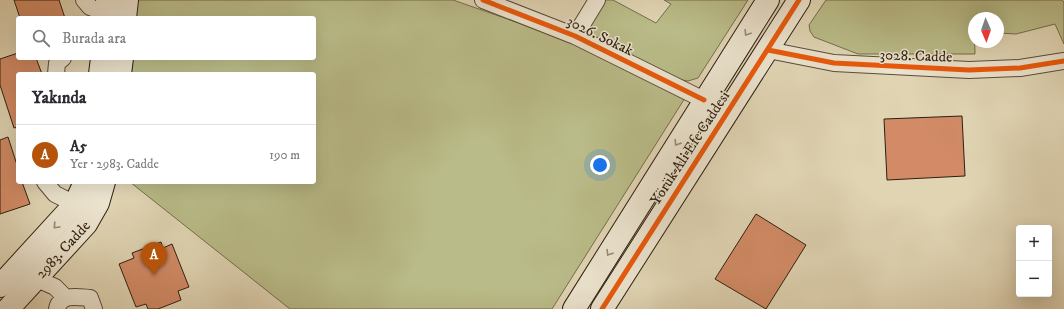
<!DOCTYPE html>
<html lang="tr">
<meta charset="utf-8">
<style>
body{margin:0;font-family:"IM FELL DW Pica",serif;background:#f7f7f7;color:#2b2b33}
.controls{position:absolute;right:12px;bottom:12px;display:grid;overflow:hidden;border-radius:4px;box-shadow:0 4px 16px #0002}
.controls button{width:36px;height:36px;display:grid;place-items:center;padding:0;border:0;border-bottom:1px solid #e1e1e2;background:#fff;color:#2b2b33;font:20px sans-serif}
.compass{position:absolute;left:968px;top:12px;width:36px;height:36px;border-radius:50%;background:#fff;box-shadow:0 4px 16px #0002;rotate:178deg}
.you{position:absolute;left:600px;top:165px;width:14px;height:14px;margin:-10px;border:3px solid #fff;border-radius:50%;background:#1a73e8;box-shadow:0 0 0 6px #1a73e833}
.badge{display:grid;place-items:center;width:26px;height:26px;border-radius:50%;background:#b45309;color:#fff;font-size:13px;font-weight:700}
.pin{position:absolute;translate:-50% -33px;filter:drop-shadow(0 1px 2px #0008)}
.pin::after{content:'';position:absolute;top:21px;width:14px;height:12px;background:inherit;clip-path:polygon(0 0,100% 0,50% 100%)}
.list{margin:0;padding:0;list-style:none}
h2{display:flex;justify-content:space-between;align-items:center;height:52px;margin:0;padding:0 16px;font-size:17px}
h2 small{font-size:13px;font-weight:400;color:#7c7c81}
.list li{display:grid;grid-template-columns:26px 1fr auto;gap:12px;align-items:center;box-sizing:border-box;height:60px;padding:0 16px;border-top:1px solid #e1e1e2}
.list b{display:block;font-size:15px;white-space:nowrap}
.list p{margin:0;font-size:13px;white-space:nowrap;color:#7c7c81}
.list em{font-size:13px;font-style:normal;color:#7c7c81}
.icon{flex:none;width:22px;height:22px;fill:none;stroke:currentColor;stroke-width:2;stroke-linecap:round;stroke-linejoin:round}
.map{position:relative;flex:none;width:1064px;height:309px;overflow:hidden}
.search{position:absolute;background:#fff;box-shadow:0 4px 16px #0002;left:16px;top:16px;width:300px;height:44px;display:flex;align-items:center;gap:10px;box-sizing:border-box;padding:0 14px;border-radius:4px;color:#7c7c81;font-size:15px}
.panel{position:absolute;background:#fff;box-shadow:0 4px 16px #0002;left:16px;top:72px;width:300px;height:112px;border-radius:4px}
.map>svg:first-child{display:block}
</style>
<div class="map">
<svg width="1064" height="309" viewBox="0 0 1064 309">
<rect width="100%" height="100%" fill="#e0d4b3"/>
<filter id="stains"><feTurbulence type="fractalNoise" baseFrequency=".005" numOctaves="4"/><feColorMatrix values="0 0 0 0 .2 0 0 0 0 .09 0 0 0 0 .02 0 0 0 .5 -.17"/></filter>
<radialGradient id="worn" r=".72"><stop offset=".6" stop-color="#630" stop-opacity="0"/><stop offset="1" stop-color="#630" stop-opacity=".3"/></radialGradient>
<path fill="#b9bb88" stroke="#746d4c" d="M135,0H453L579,44L685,98L552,309H290L130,182H314V74H127L129,58H314V18H133Z
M603,0H613L656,23L671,4L664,0H748L698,78L688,81L676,79L586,35L585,29Z
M826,0H1062L1064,2V44L1055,24L1016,34L998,33V18H974L975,54H858L814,37L810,31L809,25Z"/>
<path fill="#d28b66" stroke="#2e1f11" d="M14,0H59L65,18H20Z
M18,53V58H36L42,74H18V127L14,128L0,85V59Z
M962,116L965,176L887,180L884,119Z
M8,137L18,168V182H22L30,204L0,214V140Z
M756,214L806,245L766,309L715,279Z
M161,242L163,248L172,244L189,287L178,291L181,300L158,309H148L146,304L136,307L119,264L134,258L132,253Z"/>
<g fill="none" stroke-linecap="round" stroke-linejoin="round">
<g stroke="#5a4c3a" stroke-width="18">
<path id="street" d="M84,0L90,7L106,13
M483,0L575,36L704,100
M575,36L597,0
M768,50L834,63L969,70L1020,68L1064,61
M56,74L57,63L63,58
M45,182L55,194L75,204
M37,279L55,287L66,298
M57,309C60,293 78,297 90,298L94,309"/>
</g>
<g stroke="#2e1f11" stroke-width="24">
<g id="secondary">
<path d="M105,18L107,0"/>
<path d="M125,18L127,0"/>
<path d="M100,74L102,58"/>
<path d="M120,74L122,58"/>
<path d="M0,286L75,204L85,182"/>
<path id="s1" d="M8,309L86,224L98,203L104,182"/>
<path d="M574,309L768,0"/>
<path d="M602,309L799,0"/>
</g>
</g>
<use href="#street" stroke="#ebe3ce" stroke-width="16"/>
<use href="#secondary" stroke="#ebe3ce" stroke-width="22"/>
<g stroke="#ebe3ce" stroke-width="8">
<path id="cycleway" d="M483,0L575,36L704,100
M768,50L834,63L969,70L1020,68L1064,61
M602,309L799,0"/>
</g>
<use href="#cycleway" stroke="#e8590c" stroke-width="5"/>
</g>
<defs><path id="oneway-chevron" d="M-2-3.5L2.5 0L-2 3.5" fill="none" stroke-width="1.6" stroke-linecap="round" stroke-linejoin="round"/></defs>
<g stroke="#968b79">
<use href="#oneway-chevron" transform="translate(747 33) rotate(122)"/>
<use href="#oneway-chevron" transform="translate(677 143) rotate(122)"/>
<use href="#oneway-chevron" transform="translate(56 226) rotate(133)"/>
<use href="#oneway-chevron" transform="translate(609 253) rotate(122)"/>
</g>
<g text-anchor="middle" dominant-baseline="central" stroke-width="3" stroke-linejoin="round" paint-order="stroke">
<g font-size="15" fill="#2e1f11" stroke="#ebe3ce">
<text transform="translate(600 36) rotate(26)">3026. Sokak</text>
<text transform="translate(916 56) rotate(2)">3028. Cadde</text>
<text transform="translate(690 148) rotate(-57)">Yörük Ali Efe Caddesi</text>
<text stroke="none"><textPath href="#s1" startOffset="81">2983. Cadde</textPath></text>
</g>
</g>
<rect width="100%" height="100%" filter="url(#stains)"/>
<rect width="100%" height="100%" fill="url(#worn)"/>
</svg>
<div class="controls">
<button>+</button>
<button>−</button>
</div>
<svg class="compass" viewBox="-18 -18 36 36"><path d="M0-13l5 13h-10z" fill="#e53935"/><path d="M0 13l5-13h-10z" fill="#7c7c81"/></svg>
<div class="you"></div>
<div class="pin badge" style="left:154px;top:275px">A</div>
<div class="search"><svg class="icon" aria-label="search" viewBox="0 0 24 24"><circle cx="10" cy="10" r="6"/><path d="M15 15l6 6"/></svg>Burada ara</div>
<section class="panel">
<h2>Yakında<small></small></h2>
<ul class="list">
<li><span class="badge">A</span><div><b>A5</b><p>Yer · 2983. Cadde</p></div><em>190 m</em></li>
</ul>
</section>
</div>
